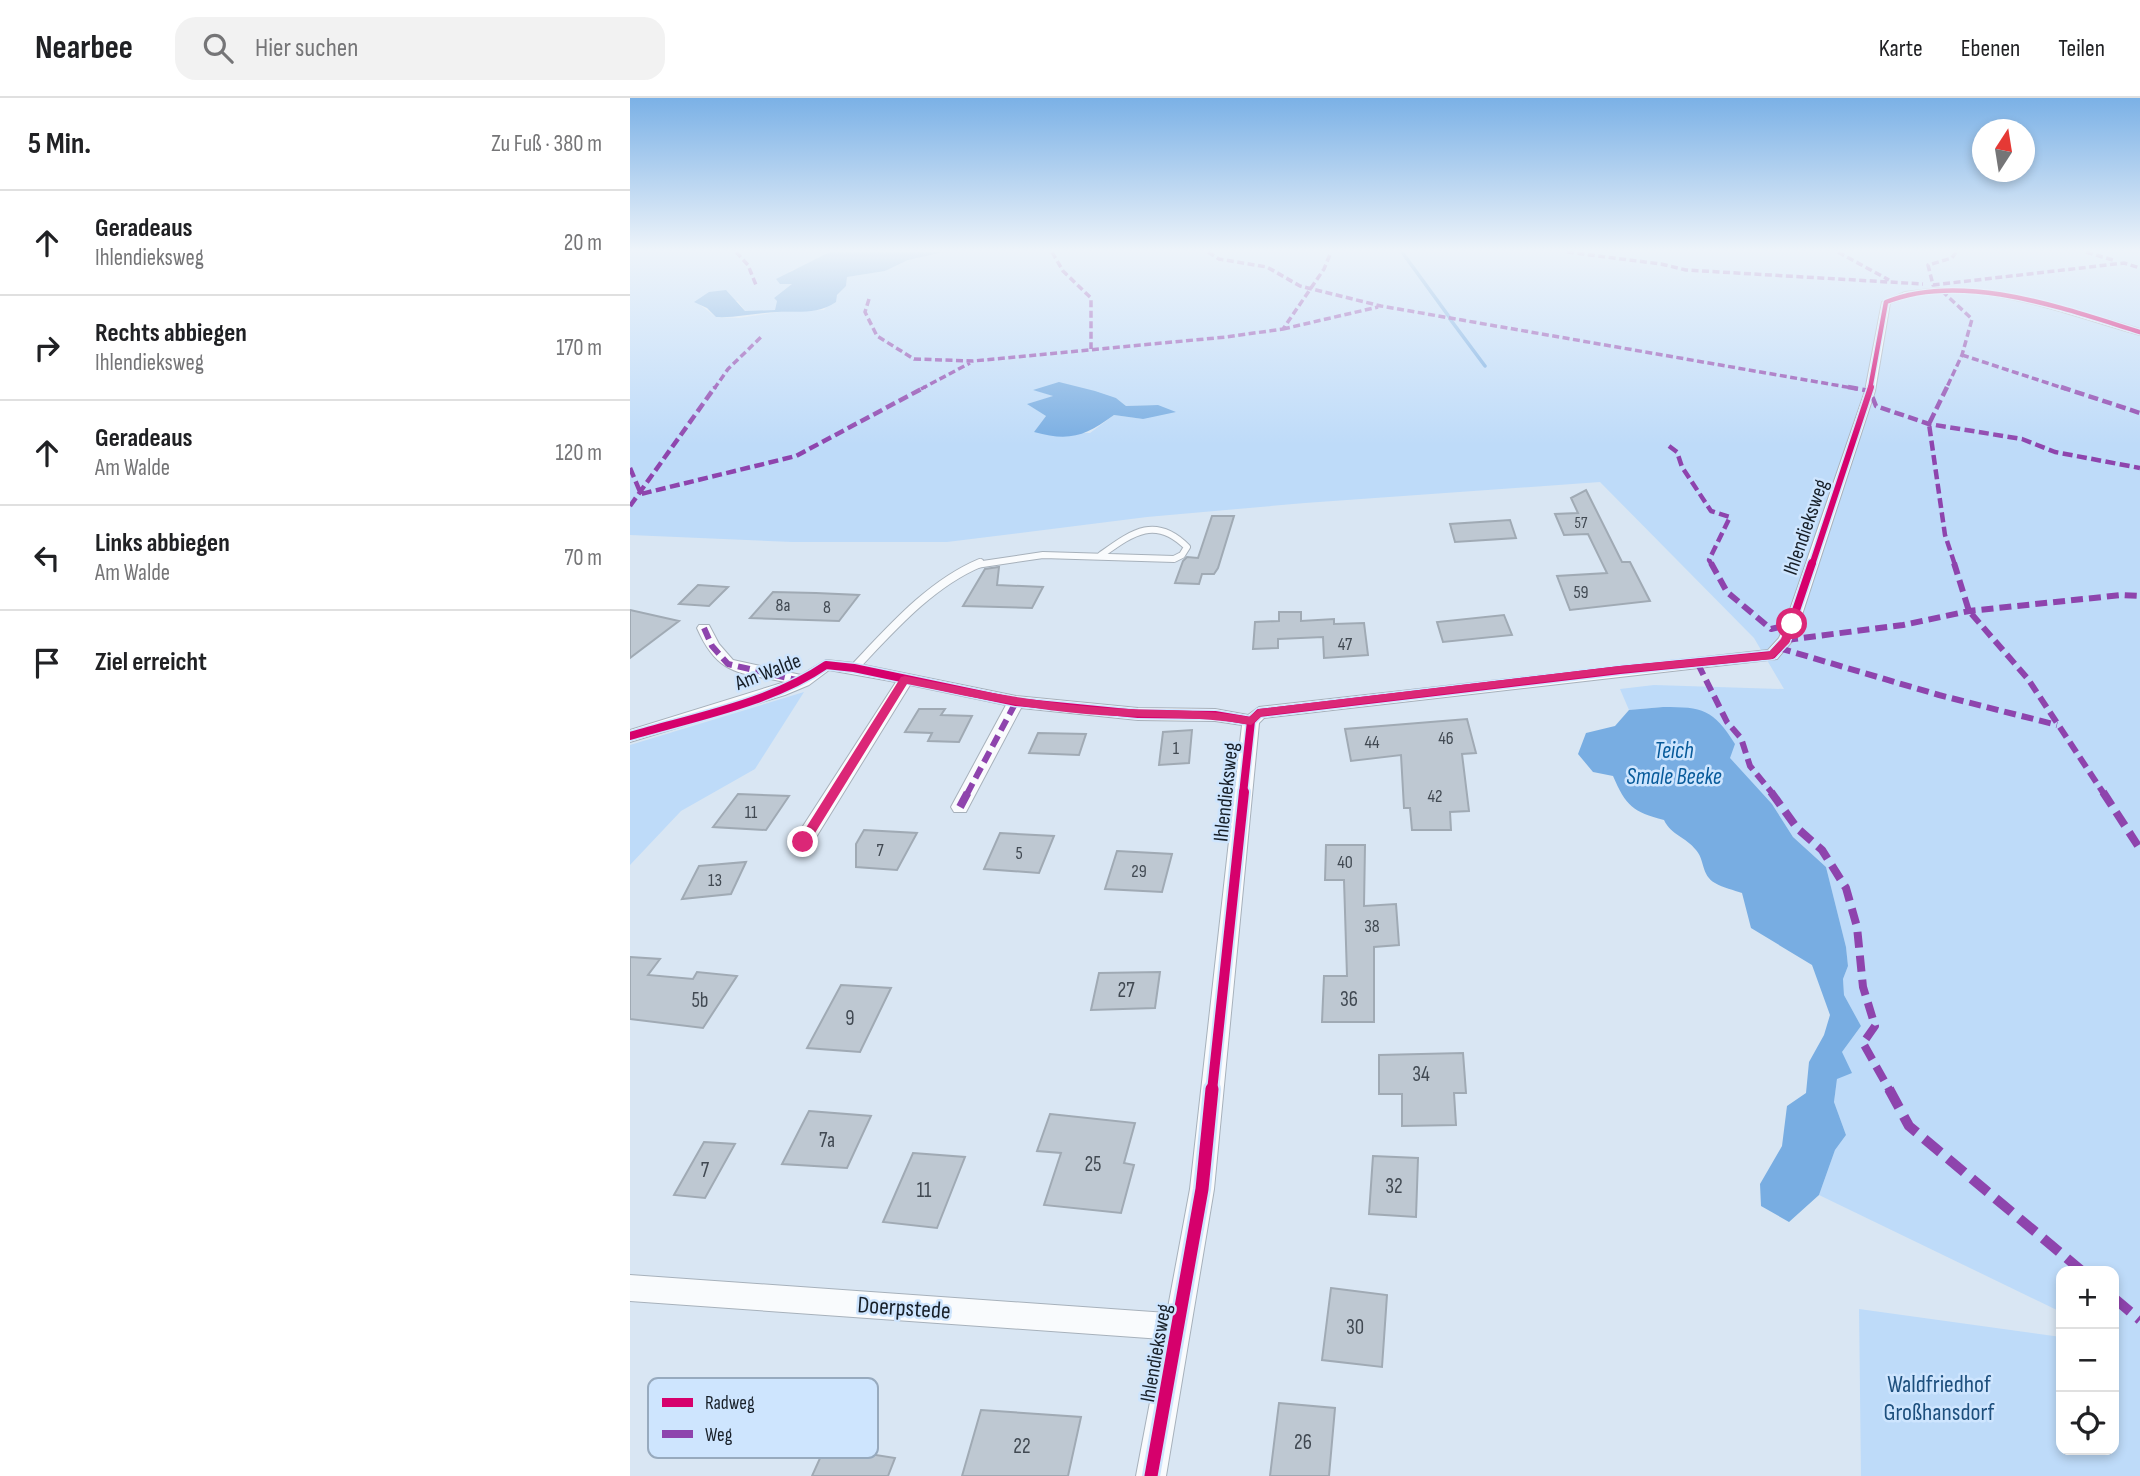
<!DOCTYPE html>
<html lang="de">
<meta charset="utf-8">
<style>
body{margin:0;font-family:"Sofia Sans Condensed",sans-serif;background:#f2f2f2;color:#202124}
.controls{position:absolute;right:21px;bottom:21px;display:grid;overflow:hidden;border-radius:14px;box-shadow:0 4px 10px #0003}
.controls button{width:63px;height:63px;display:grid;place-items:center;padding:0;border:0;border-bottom:2px solid #e0e0e0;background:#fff;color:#202124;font:35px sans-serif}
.compass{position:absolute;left:1342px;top:21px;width:63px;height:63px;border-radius:50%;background:#fff;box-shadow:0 4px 10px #0003;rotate:12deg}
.stop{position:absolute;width:21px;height:21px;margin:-16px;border:5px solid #db2777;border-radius:50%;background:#fff}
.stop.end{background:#db2777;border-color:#fff;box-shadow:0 2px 7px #0008}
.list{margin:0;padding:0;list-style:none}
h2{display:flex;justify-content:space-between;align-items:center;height:91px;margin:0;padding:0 28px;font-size:30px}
h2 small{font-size:23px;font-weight:400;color:#757577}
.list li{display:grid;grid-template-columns:46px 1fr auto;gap:21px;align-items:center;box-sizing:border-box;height:105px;padding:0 28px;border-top:2px solid #e0e0e0}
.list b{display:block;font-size:26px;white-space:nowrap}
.list p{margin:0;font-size:23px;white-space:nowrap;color:#757577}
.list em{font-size:23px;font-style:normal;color:#757577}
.icon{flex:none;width:38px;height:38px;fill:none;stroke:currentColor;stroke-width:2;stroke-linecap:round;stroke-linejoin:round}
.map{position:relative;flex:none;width:1510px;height:1378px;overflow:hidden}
header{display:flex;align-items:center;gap:42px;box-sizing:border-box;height:98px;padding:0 35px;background:#fff;border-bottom:2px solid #e0e0e0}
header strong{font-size:33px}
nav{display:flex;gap:38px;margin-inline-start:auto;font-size:24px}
.search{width:490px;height:63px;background:#f2f2f2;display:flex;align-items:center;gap:18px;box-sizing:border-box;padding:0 24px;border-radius:21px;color:#757577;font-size:26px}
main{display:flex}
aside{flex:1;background:#fff}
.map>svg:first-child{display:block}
</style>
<header>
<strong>Nearbee</strong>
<div class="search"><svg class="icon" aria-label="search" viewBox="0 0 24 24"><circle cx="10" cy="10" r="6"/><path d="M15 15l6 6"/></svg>Hier suchen</div>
<nav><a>Karte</a><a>Ebenen</a><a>Teilen</a></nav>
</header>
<main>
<aside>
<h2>5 Min.<small>Zu Fuß · 380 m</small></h2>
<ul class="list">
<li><svg class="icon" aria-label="ahead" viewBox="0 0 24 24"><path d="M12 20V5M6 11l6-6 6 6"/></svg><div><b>Geradeaus</b><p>Ihlendieksweg</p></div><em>20 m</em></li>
<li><svg class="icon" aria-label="right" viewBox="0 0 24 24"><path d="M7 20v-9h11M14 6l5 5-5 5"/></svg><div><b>Rechts abbiegen</b><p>Ihlendieksweg</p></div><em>170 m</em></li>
<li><svg class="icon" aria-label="ahead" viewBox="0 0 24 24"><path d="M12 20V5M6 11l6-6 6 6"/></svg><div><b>Geradeaus</b><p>Am Walde</p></div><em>120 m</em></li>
<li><svg class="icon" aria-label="left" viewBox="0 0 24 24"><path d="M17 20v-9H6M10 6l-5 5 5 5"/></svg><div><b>Links abbiegen</b><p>Am Walde</p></div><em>70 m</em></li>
<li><svg class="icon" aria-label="arrive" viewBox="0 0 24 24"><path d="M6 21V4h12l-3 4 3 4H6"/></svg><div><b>Ziel erreicht</b></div></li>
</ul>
</aside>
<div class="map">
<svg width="1510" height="1378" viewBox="0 0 1510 1378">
<rect width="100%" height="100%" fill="#d9e6f3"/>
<path fill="#bedbf9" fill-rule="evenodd" d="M0,154H200L174,169L159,173L163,186L144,200L147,203L145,212L115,213L108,203H65L86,219L109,220L149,214L194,212L216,188L217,179L255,173L278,162L314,154H1510V1378H1231L1229,1211L1431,1239V1352H1484V1173H1431V1214L1189,1097L1205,1052L1216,1037L1204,1004L1207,981L1212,954L1231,928L1214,897L1213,881L1218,868L1216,849L1196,769L1163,739L1142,706L1033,609L999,612L990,591L1024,587L1154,591L1124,540L970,384L675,405L517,419L317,444H162L0,437ZM405,292L486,300L496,308L528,307L513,321L484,317L460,335L404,334L416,318L398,306L424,298Z
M174,594L125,671L51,713L0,767V647Z"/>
<path fill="#78ade2" d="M200,154H314L278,162L255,173L217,179L216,188L207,197L206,204C187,217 169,213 147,214C126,215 107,220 86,219L77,210L64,204L79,194L96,192L115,213L145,212L147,203L144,200L162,186H150L146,181Z
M429,284L465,293L486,300L496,308L528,307L546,314L513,321L484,317C455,338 440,344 404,334L416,318L397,306L423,298L403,292Z
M1033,609C1073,609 1083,611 1105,646L1100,660L1142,706L1163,739L1196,769L1216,849L1218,868L1213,881L1214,897L1231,928L1212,954L1222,975L1207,981L1204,1004L1216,1037L1205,1052L1189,1097L1159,1124L1131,1108L1130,1086L1152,1048L1157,1008L1176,995L1179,964L1194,937L1200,917L1182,867L1121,830L1112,795C1104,792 1093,790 1085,785C1071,777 1075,762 1066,752C1056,739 1041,737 1034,722C1003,714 996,708 983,678L963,674L948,656L956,635L985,628L999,612Z"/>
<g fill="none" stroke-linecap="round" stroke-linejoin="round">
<path stroke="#78ade2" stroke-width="3.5" d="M772,154L820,220
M820,221L855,268"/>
</g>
<path fill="#bec8d2" stroke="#a0aab4" stroke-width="2" d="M956,392L992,464H1000L1020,503L940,512L927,478L977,475L958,436L934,437L925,416L948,415L941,400Z
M582,418H604L588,470L584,476H572L569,486L545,485L553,463L557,459L568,460Z
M880,422L886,440L825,444L820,426Z
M369,469L367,487L413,489L402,510L333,508L355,471Z
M68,487L98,489L79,508L49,506Z
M143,494L186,495L229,497L209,523L120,520Z
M0,512L49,523L0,560Z
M649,514H671V523L704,521V526L734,525L738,557L694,560L693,539L648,541V550L623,551L625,524L649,523Z
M874,517L882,537L813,544L807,524Z
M289,611H315L311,617L342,618L329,644L298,643L302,635L275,634Z
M837,621L846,655L832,656L839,713L820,714L821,732H782L780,710H774L771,657L721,663L715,631Z
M562,632L559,665L529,667L533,634Z
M408,635L456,636L449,657L399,655Z
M108,696L159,698L136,732L83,729Z
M234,732L287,735L267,772L226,769V746Z
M370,735L424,738L409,775L354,771Z
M696,747H735L734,808L766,806L769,847L744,849V924H692L694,878H717L714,782H695Z
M487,753L542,756L532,794L475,791Z
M116,764L101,796L52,801L69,768Z
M0,859L30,861L18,877L63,881L67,874L107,878L73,930L0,921Z
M530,874L525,910L461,912L469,875Z
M211,887L261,890L230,954L177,950Z
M833,955L836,995H824L826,1027L772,1028V996H749V957Z
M179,1013L241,1018L217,1070L152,1066Z
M420,1016L505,1025L494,1065L504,1067L491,1115L414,1107L431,1055L407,1053Z
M74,1044L105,1046L75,1100L44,1097Z
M283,1055L335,1059L307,1130L253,1124Z
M743,1058L788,1060L786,1119L739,1116Z
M701,1190L757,1197L752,1269L692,1262Z
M649,1305L705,1310L699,1378H640Z
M351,1312L451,1319L438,1378H332Z
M195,1349L265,1360L258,1378H182Z"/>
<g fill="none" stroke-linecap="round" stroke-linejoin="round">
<g stroke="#a7b1bb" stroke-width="8">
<path id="service-far1" d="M346,467L413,457L544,461L552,457L557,449C525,417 502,435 471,457"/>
</g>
<g stroke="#a7b1bb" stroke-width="10">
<path id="service" d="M224,570C261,531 300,486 350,465"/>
</g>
<g stroke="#a7b1bb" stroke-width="2">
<path id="minor" d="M1308,190C1378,192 1444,211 1510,231V237C1436,217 1336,174 1260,205L1245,293L1169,526L1163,542L1147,561L634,620L629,625L584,1091L536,1378H506L532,1241L0,1203V1177L537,1215L560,1091L612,627L585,623L508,622L391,610L336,714H324L321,709L376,607L280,587L180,749L173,751L166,749L164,744L166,739L266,584L199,572L179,587L155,597L0,644V632L155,584C109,574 88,578 67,530L69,527H79L89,546L103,562L171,577L196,562L224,565L386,598L508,610L585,611L618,617L629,609L1138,552L1149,540L1155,526L1235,293L1252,204L1275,194Z"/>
</g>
<use href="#service-far1" stroke="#f9fbfd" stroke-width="6"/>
<use href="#service" stroke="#f9fbfd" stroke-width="8"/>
<use href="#minor" fill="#f9fbfd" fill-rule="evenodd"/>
<path stroke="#8e44ad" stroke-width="3.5" stroke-dasharray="7 3.5" stroke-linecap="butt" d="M106,154L118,167L126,187
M422,154L433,173L461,200V251
M578,154L589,161L637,169L670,188L751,208L1228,291
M937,154L1031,166L1056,172L1293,186
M1208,154L1259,182
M1326,154L1322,160L1298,167L1303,187L1494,165L1510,170
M1456,154L1486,163
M1312,193L1342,221L1332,257L1316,291
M239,201L235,214L247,238L284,261L343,263L596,239L653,231L694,171L701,154
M653,231L748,209
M1332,257L1436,291
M84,291L98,271L131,239
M291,291L340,265"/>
<path stroke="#8e44ad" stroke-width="4.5" stroke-dasharray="10 4.5" stroke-linecap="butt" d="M1218,289L1240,293L1246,308L1299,326L1392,341L1425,354L1510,370
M1317,289L1299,326L1315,437L1325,467
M1431,289L1510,315
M1039,348L1047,354L1052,369L1081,413L1100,419L1079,462L1082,467
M0,370L11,396L166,358L295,289
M0,408L85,289"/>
<path stroke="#8e44ad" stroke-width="6" stroke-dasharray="12 6" stroke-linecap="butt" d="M1081,465L1097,494L1141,531L1162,526
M1324,465L1339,513L1398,581L1474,696
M74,530L82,548L98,566L171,583
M1156,542L1273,527L1339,513L1492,497L1510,498
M1149,550L1309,597L1427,627
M1068,566L1097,624L1111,640L1120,668L1143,696
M203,696L275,582
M337,696L386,604"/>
<path stroke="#8e44ad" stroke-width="8" stroke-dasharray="16 8" stroke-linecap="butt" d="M1141,694L1167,730L1192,752L1216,790L1227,829L1233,889L1245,928L1233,945L1260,993
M1473,694L1510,751
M330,709L338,694
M173,744L204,694"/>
<path stroke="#8e44ad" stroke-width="10" stroke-dasharray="21 10" stroke-linecap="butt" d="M1259,991L1279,1028L1452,1173
M1484,1200L1510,1222"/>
<g stroke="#cee5fe" stroke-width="7">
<path id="cycleway-far4" d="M1240,291L1256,204C1333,173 1435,211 1510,234"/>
</g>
<g stroke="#cee5fe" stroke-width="9">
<path id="cycleway-far3" d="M1182,467L1241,289"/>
</g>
<g stroke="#cee5fe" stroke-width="11">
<path id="cycleway-far2" d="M0,638C64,619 141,605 196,567L224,570L386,604L508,616L585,617L621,623
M613,696L621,623L629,615L990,572L1142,557L1156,542L1182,465"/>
</g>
<g stroke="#cee5fe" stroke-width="14">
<path id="cycleway-far1" d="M582,993L614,694"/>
</g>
<g stroke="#cee5fe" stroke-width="18">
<path id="cycleway" d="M521,1378L572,1091L582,991"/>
</g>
<use href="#cycleway-far4" stroke="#d6006c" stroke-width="4.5"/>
<use href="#cycleway-far3" stroke="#d6006c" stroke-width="6"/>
<use href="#cycleway-far2" stroke="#d6006c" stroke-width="8"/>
<use href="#cycleway-far1" stroke="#d6006c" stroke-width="10"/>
<use href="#cycleway" stroke="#d6006c" stroke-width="13"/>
</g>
<linearGradient id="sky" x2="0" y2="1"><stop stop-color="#7bb1e6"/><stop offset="0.44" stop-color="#eef4fa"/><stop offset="1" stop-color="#eef4fa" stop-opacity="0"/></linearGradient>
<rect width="1510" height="347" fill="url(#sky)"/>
<path fill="#db2777" d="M1162,523L1167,526L1159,545L1142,561L990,575L632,618L621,627C567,617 512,621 456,616C396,611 337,598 277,586L177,748H169L167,744L271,579L275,578C334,590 393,602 454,608C509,614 565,609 619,619L629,611L990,568L1139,554L1151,541L1158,524Z"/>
<g text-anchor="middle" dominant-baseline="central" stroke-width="5" stroke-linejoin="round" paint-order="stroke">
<g font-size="16" fill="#414952">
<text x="951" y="425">57</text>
</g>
<g font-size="18" fill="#414952">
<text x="951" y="494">59</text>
<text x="153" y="507">8a</text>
<text x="197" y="509">8</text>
<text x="715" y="546">47</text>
<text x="816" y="640">46</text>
<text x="742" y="644">44</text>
<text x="546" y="650">1</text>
<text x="805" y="698">42</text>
<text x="121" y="714">11</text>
<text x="250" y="752">7</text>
<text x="389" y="755">5</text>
<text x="715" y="764">40</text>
<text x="509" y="773">29</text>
<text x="85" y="782">13</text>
<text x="742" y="828">38</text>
</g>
<g font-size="21" fill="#171f28" stroke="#cee5fe">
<text transform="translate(1176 429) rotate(-71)">Ihlendieksweg</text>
<text transform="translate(138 574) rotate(-21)">Am Walde</text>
<text transform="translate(596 694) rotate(-84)">Ihlendieksweg</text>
<text transform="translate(526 1255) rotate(-80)">Ihlendieksweg</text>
</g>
<g font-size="21" fill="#414952">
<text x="496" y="892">27</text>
<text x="719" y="901">36</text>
<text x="70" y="902">5b</text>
<text x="220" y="920">9</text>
<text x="791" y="976">34</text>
<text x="197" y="1042">7a</text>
<text x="463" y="1066">25</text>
<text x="75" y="1072">7</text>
<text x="764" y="1088">32</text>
<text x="294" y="1092">11</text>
<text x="725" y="1229">30</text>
<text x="673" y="1344">26</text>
<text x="392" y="1348">22</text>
</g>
<g font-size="23" font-style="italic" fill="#075a9a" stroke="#cee5fe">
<text x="1044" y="653">Teich<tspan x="1044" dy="26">Smale Beeke</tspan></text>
</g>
<g font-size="24" fill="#171f28" stroke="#cee5fe">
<text transform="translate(274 1210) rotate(4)">Doerpstede</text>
</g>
<g font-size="24" fill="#1d4f7d" stroke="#cee5fe">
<text x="1309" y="1286">Waldfriedhof<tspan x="1309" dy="28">Großhansdorf</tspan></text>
</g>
</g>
<rect x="18" y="1280" width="230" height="80" rx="10" fill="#cee5fe" stroke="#97aabe" stroke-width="2"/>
<rect x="32" y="1300" width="31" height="9" fill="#d6006c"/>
<rect x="32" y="1332" width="31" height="8" fill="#8e44ad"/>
<g font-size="19" fill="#171f28">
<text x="75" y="1311">Radweg</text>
<text x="75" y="1343">Weg</text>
</g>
</svg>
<div class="controls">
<button>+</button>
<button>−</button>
<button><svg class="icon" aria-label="locate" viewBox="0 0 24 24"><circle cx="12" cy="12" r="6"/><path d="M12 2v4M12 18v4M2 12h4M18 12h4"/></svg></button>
</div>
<svg class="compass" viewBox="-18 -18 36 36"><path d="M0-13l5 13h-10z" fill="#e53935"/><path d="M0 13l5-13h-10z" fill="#757577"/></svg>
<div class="stop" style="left:1162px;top:526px"></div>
<div class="stop end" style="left:173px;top:744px"></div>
</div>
</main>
